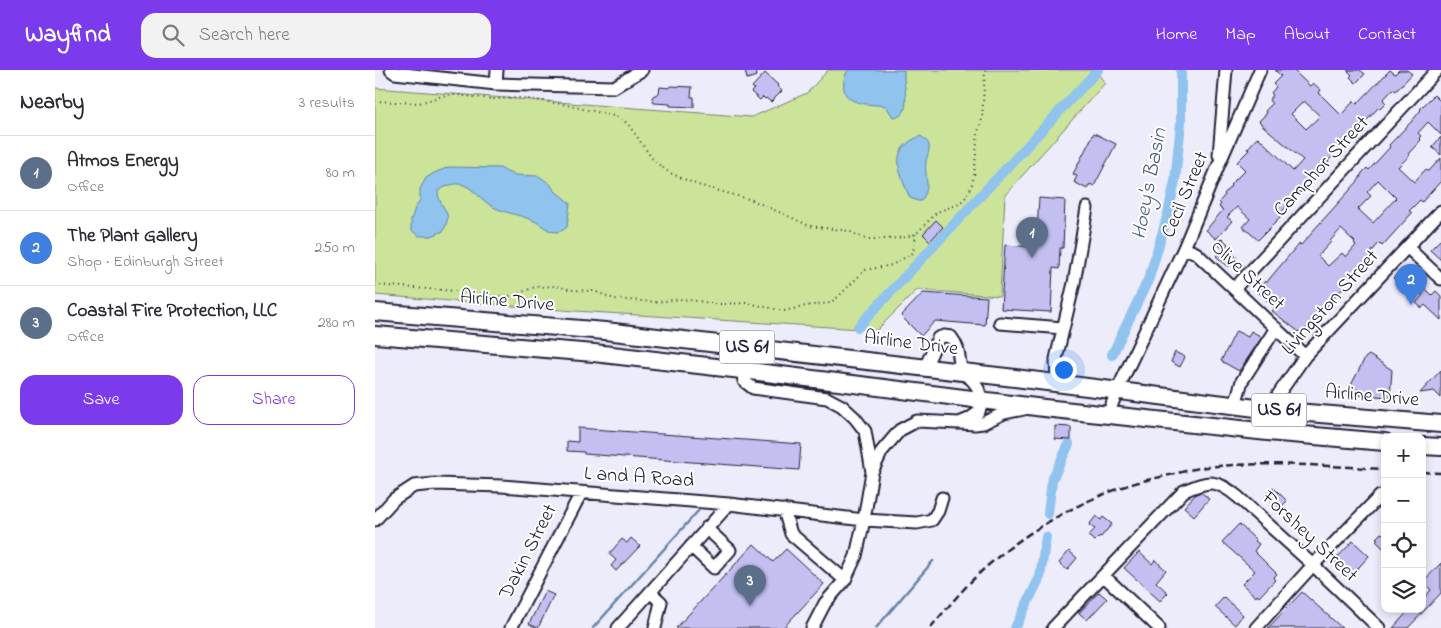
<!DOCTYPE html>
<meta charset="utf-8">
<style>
body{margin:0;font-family:"Indie Flower",sans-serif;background:#f2f2f3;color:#2b2b33}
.controls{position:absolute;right:15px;bottom:15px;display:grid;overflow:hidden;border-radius:10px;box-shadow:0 2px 8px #0003}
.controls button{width:45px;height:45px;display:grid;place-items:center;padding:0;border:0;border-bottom:1px solid #e1e1e2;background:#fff;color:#2b2b33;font:25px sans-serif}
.you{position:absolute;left:688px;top:299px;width:18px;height:18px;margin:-12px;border:4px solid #fff;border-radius:50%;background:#1a73e8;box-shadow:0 0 0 8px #1a73e833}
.badge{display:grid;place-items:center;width:32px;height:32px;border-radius:50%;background:#7c3aed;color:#fff;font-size:16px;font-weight:700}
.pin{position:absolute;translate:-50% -41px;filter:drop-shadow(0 1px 2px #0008)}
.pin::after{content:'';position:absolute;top:26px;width:18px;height:15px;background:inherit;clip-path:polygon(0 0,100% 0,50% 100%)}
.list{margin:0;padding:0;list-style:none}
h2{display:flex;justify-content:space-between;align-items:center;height:65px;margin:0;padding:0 20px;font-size:21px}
h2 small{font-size:16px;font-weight:400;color:#7c7c81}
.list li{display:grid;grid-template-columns:32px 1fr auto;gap:15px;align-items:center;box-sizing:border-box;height:75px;padding:0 20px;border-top:1px solid #e1e1e2}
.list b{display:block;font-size:19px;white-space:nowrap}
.list p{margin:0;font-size:16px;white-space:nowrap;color:#7c7c81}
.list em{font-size:16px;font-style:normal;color:#7c7c81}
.actions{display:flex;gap:10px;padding:15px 20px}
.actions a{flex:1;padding:11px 0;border:1px solid #7c3aed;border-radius:15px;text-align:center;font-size:18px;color:#7c3aed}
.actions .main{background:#7c3aed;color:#fff}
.icon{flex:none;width:28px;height:28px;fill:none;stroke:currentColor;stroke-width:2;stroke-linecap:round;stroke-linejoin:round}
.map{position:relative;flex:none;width:1066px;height:558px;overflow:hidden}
header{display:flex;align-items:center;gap:30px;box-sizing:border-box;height:70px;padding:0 25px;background:#7c3aed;color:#fff}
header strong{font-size:24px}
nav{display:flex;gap:28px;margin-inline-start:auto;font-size:18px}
.search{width:350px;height:45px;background:#f2f2f3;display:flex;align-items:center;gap:12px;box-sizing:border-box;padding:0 18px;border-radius:15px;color:#7c7c81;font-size:19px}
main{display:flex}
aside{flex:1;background:#fff}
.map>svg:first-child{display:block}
</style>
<header>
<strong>Wayfind</strong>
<div class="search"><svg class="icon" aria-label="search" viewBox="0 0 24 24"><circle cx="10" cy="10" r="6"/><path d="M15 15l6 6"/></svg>Search here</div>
<nav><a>Home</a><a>Map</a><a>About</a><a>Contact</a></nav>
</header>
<main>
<aside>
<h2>Nearby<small>3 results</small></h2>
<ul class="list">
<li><span class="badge" style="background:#5c6f8a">1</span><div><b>Atmos Energy</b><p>Office</p></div><em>80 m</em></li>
<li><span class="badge" style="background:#3f7fe0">2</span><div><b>The Plant Gallery</b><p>Shop · Edinburgh Street</p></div><em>250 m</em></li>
<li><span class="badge" style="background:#5c6f8a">3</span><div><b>Coastal Fire Protection, LLC</b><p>Office</p></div><em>280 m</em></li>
</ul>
<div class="actions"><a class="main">Save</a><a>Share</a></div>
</aside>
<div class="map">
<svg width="1066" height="558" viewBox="0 0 1066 558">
<rect width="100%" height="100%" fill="#edecfb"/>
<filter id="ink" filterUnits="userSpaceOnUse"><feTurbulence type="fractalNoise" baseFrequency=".02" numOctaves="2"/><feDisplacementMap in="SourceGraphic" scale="10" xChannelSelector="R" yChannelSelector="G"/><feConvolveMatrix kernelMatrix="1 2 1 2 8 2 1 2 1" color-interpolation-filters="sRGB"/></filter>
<g filter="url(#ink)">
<path fill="#cbe49a" stroke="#76836a" d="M453,0H720L730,13L630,125L625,226L542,220L502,260L200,241L0,225V18L377,47L432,23Z"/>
<path fill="#90c3ed" stroke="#6483a6" d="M473,0H529C529,6 529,12 530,17C531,28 534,48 518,47L511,36C498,34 471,36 469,19C468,12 469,7 473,0Z
M546,66C549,69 553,71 554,75C555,81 552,86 551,91C549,107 557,117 546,131H543L535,128C524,103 512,78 546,66Z
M74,97L125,98L132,102L140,105L164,106L175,114L180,121L195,133L192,157C189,160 185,162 181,162C173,162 165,153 157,150C145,145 131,143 120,138C97,126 93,102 63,121C64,140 80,140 68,161L57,166H44L36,160V150L40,138L45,130V119L51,108L59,103Z"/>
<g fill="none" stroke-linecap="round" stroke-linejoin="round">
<path stroke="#6483a6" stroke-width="2.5" d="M218,558L324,440
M501,558L558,491"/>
<path stroke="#90c3ed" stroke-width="10" d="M483,257L723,0
M737,285L774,208L793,144L800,111L806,53V0
M673,444L677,410L694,374
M640,558L665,507L671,467"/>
</g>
<path fill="#c4bff1" stroke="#22223b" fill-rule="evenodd" d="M370,0H381L382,6L372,9Z
M900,0H918L935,16L938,13L946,20L944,23L966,45L979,31L982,34L1015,0L1020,4L1024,0H1032L1037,4L1021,21L1018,19L1008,30L1011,33L1005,39L1004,37L991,51L953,91L954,92L934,114L925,123L924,121L913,132L915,133L904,145L906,147L883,170L868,157L875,149L862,137L852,147L857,151L841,169L831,160L848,140L844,137L846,134L844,132L850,125L849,124L856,116L855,115L870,100L862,92L874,80L872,79L883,67L918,101L928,90L886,54V53L884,51L892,43L890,41L897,34L894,30L898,25L896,23L901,17L898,14L906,6ZM929,31L945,46L931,59L916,44Z
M972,0H985L990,4L981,13L975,7L977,5Z
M390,3L403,15L402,16L407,21L396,32L391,28L390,29L388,27L385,30L376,22L379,19L377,17Z
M295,16L317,17L316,27H319V37L295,36V34L279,33L277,28L278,26L284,23L285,17L295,18Z
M1059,25L1066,32V65L1053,52L1043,63L1046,66L1044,68L1046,70L1033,84L1035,85L1023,97L1039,112L1051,99L1054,101L1066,88V111L1047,132L1045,130L1034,141L1037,143L1007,176L1004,173L994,185L997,187L970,214L971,215L927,263L925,261L924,262L897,241L900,238L884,223L887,219L885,216L890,211L891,213L921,177L925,174L926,175L937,163H936L975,120L984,110L987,103L992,98L994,100L1015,77L1014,75L1037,51L1046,40L1045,39ZM1003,110L1021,128L998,153L983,139L996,126L992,122ZM966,159L980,172L979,173L981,175L971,187L967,183L953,196L943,186L956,172L955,171Z
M719,63L741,74L719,116L715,114L712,119L699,112L702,106L698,104Z
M1066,67V85L1057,77Z
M664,128L690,130L688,178H685L684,199L678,198L676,242L626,239L630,175L661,177Z
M561,150L568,157L555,171L548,164Z
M847,168L853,174L851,176L862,188L853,197L841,186L848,179L842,173Z
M1066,169V190L1055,180Z
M1027,199L1038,209L1030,218L1018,208Z
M1051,219L1057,225L1061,221L1066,226V250L1050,235L1047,238L1041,233L1047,226V224Z
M548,223L612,227L610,255L560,251L546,266L526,246Z
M861,261L873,267L876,261L887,267L864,301L846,291Z
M800,282L810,287L805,297L796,292Z
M994,285L1017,300L1015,327L984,325L985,320L974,319L990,288Z
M1066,300V328L1059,321L1045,323Z
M680,356L696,357V370L680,369Z
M203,358L426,374L424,400L209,384V382L192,381V371L203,372Z
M898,417L912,431L905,438L890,425Z
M826,422L834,429L819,446L809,437L821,424Z
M721,446L726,450L728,447L737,454L726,467L725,466L720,471L713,466L720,459L714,455Z
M864,454L881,470L880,471L884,474L879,481L902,504L898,508L900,510L884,527L882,525L881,527L867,514L880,501L847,472Z
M1010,462V480L1001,471L1003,469L1001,468L1006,463L1008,464Z
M256,468L265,476L241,501L236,496L241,490L234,484L247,469L252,473Z
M978,471L994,486L975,507L959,491Z
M379,474L398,492L411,479L449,514L408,558H301Z
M694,481L702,488L692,500L684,493Z
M764,482L777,494L780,490L791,500L781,512L793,523L785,531L749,498Z
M1066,493V523L1033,558H1018L1035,539H1047V530L1056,520L1048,512Z
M170,521L179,525L163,558L154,554Z
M724,522L732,529L712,550L704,543Z
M927,522L967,558H893Z
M849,527L868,545L860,555L840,537Z"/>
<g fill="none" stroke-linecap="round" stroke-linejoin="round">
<g stroke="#22223b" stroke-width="15">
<path id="minor" d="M16,0L20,3L121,14L239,17L267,0
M121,14L122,0
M844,85L851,0
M1032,177L1066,209
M809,178L821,183L930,286
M859,219L1062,0
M625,253L688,258
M368,276L367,300L369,311L378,318L452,328L467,336L480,348L490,361L497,402
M682,313L681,289L699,213L712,138
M860,335L867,311L901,258
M733,345L742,321L809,178L844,94L885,0
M585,353L600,354L608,353L629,343L649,339
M893,362L897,340L903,325L930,286L1066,141
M409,440L416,464L470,510L481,486L489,450L542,453L557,450L563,441L567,428
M0,450L19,429L39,416L60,414L127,416L354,434L489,450L497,402L507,381L525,360L542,351L584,353L594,349L604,342C608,329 606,319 596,309C593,307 589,304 587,301C582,288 587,281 576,267L569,266L563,268L550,298
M316,476L339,498L355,480L331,458
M729,506L784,558
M275,522L286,532L280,558
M136,558L206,423
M243,558L354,434
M437,558L450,533L470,510
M678,558L809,421C835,410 841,409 863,427L938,495L1004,558
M881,558L938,495L1005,426"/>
</g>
<g stroke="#22223b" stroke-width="20">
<path id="highway" d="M0,242L230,261L640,308L897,340L1066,354
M0,265L219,283L367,300L669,338L893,362L1010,372
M1047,376L1066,377"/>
</g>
<path stroke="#22223b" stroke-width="2" stroke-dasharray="1 4" stroke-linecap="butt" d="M0,31L44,33L71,25H82L117,29L147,28L187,34L243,47L253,54L279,91L295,103L323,115L377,130L435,156L474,161L490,169H513L531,167L541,164L562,142L584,134L591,127L596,118L599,106L603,62L607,49L610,0
M0,215L81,221L131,227L142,224L160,217L181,216L197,220L219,221L239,229L281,232L307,229L344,234L373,233L409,241L431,236L455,233L463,227L490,200L517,195L538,183L541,164"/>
<use href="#minor" stroke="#fff" stroke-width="11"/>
<use href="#highway" stroke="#fff" stroke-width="16"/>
<path stroke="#22223b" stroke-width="2.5" stroke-dasharray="8 4" stroke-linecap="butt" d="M1047,402L1066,403
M555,558C575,535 594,511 617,492C654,460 702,433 748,417C764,411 782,408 799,404C810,401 821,398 832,397C891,391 951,396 1010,399"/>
</g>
</g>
<g text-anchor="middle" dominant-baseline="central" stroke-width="4" stroke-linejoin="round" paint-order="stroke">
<g fill="#fff" stroke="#646476" stroke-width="1">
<rect x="344.5" y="260.5" width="55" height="33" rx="4"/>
<rect x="876.5" y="323.5" width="55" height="33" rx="4"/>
</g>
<g font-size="19" font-weight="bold" fill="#22223b">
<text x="372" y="277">US 61</text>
<text x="904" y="340">US 61</text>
</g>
<g font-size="20" fill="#22223b" stroke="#fff">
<text transform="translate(947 97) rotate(-47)">Camphor Street</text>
<text transform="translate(811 125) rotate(-67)">Cecil Street</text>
<text transform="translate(872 206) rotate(43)">Olive Street</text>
<text transform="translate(132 232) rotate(5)">Airline Drive</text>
<text transform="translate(956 233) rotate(-48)">Livingston Street</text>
<text transform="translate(536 274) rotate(7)">Airline Drive</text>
<text transform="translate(997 327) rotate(5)">Airline Drive</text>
<text transform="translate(264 408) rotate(4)">L and A Road</text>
<text transform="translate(934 467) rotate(43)">Forshey Street</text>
<text transform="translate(154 482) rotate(-63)">Dakin Street</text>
</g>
<g font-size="21" font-style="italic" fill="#485a79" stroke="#fff">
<text transform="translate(775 114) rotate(-79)">Hoey's Basin</text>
</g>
</g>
</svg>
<div class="controls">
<button>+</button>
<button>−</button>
<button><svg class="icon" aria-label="locate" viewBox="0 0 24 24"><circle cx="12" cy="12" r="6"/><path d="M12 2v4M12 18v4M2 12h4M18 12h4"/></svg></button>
<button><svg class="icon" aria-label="layers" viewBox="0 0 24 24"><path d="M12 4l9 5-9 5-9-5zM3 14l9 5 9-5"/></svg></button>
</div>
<div class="you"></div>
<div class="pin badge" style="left:657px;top:188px;background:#5c6f8a">1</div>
<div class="pin badge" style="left:1036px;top:235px;background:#3f7fe0">2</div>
<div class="pin badge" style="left:375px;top:536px;background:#5c6f8a">3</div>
</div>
</main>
